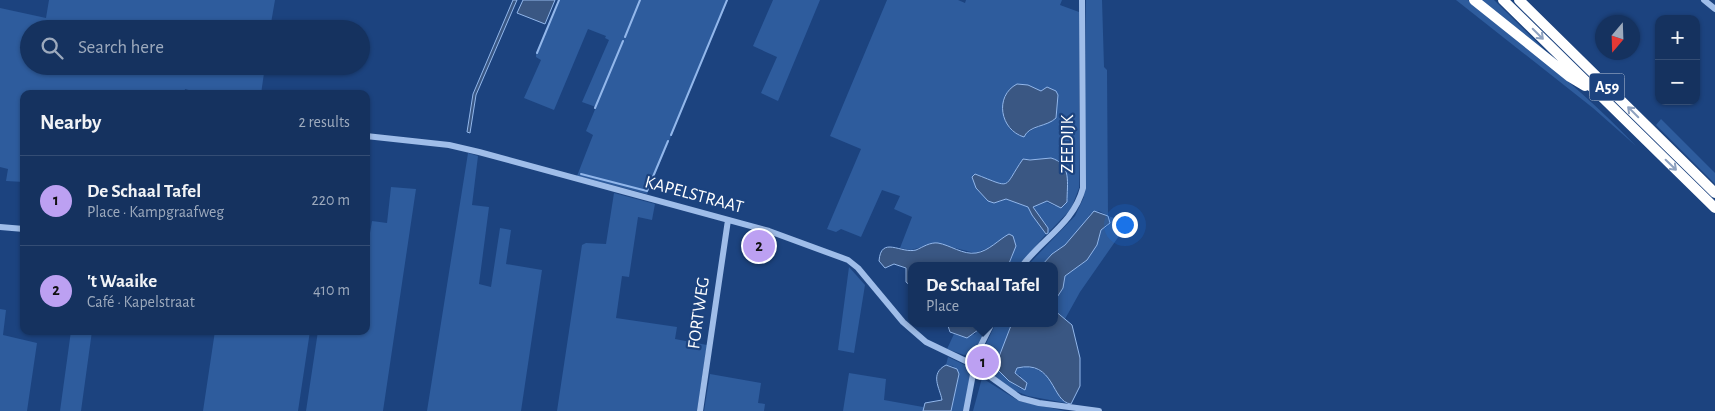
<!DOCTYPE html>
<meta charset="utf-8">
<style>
body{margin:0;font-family:"Alegreya Sans",sans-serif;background:#1e3a65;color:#f1f3f6}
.controls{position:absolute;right:15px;top:15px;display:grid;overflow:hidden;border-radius:10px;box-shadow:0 1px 4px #0004}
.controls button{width:45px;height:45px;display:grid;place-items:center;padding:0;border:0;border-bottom:1px solid #344d74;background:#15325f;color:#f1f3f6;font:25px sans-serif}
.compass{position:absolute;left:1595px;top:15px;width:45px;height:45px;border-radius:50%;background:#15325f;box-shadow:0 1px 4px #0004;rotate:199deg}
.you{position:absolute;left:1124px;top:224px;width:18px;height:18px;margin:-12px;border:4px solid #fff;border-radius:50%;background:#1a73e8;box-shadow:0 0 0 8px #1a73e833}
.badge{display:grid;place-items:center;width:32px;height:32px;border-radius:50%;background:#bca0f2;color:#111;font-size:16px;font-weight:700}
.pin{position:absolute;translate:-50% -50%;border:2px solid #fff;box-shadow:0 1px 5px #0006}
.popup{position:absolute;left:908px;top:262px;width:150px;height:65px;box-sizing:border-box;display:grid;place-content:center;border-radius:10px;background:#15325f;filter:drop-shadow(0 1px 4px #0005);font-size:16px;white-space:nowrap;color:#9daabd}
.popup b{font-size:19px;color:#f1f3f6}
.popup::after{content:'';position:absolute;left:50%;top:100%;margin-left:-10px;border:10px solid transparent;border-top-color:#15325f}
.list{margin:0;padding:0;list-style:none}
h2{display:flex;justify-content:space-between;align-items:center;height:65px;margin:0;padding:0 20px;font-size:21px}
h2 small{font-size:16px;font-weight:400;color:#9daabd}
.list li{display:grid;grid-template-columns:32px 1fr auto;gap:15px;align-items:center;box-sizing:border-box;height:90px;padding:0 20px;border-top:1px solid #344d74}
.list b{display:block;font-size:19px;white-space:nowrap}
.list p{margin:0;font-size:16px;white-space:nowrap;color:#9daabd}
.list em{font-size:16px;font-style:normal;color:#9daabd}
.icon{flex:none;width:28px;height:28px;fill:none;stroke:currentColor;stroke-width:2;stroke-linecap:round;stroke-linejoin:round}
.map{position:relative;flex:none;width:1715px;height:411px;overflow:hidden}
.search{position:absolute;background:#15325f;box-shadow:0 1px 4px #0004;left:20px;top:20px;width:350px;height:55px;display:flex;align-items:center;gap:12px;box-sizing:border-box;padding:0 18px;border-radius:28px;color:#9daabd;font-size:19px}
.panel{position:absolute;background:#15325f;box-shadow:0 1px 4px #0004;left:20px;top:90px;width:350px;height:245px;border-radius:10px}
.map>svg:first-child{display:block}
</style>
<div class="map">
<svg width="1715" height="411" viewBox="0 0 1715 411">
<rect width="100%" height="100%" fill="#1c437f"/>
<path fill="#2e5c9d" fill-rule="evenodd" d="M49,0H275L270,29H29V66H265L261,94H204L185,89L184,94H24V182L6,181L8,169L0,167V8L46,18Z
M559,0H728L647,194L577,176L593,135L586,131L596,107L582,102L609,40L605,38L606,36L588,29L554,110L524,98L541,60L536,57V53Z
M773,0H820L778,101L761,93L777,57L753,46Z
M887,0H958L965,3L966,0H1062L1060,5L1079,12V188L1071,209L1048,233L1045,223L1033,209L1036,204L1044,201L1055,206L1067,193V175L1062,162L1023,159C1003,190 1013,188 975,174L972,177L999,202L1006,199L1028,207L1032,215L1046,234L1019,266H1008L1013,255L1006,236L993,246L975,253L935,243L911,250L900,248L912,217L894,209L900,196L882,190L861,237L841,229L836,232L827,229L861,149L830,136ZM1044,89L1057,115L1056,118L1020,136C1004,127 1000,112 1006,94L1036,90L1041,91Z
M1086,0H1102L1104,67L1107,70L1108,216L1120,220L1122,226L1119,236L1080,292L1065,319L1055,312L1054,302L1063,288L1065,276L1087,260L1097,245L1101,230L1108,226L1110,217L1099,211L1090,214C1088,220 1070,240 1065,245C1057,252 1048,255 1042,266H1027L1075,216L1084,197Z
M1456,0H1468C1526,46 1585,92 1636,146L1593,108Z
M1478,0H1494L1561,66Z
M1661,119L1715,173V184L1656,125Z
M468,153L478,156L472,205L489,207L479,284L491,287L500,228L511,230L506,264L542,270L521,411H427Z
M391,187L416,189L383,411H306L318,331H366V257L372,221L387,223Z
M614,193L655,204L652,220L638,217L629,277L622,276L616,318L677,327L675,339L707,345L697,411H557L582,245L586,243L606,244Z
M849,267L865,285L854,353L838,350Z
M0,309L6,310L3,335L37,343L27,411H0Z
M982,323H989L974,353L964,355L947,349L954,334L963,337L975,334Z
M996,323H1012L1003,348L1009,381L1021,389L1020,375L1016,374L1015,370C1024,362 1044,370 1051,380C1057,388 1058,397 1066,403L1028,396L1013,390L983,368L980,356Z
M71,331H92L81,411H60Z
M215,331H310L298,411H203Z
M948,357L971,368L964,411H951L959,374L953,366L946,365Z
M849,373L886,379L884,400L923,407V411H843Z
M710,374L761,383L758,403L765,404L764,411H704Z
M982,378L1019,401L1065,411H973Z"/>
<path fill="#3a5783" stroke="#92b7eb" d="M513,0H517L476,95L470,133L467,132L473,94Z
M523,0H555L545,24L517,13Z
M1017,84L1028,85L1041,91L1047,87L1056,91L1058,95L1056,118C1047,127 1029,125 1024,137C1000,130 994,96 1017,84Z
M1051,158C1072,164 1067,183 1067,202L1061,208L1047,201L1033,207L1048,228V233L1046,234L1032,215L1028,207L1006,199L994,203L988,201L976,188L972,177L975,174C1014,189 1002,189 1023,159L1030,160Z
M1094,211L1108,216L1110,223L1101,230L1097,245L1087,260L1065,276L1063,288L1054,302V266L1042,265L1052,254L1065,245Z
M1009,234L1013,236L1016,246L1008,266H912V287L906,282V268L894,264L885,268L879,261C881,235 901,254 916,250C923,247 930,242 938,243C950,245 963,255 976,253C989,251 998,240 1009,234Z
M1054,310L1072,325L1080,358V386L1071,404C1051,402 1055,359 1017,368L1015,373L1027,383L1025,390L1009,381L995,367L1012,323H1054Z
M947,323H982L978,330L967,338L950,332Z
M946,365L957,369L959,374L951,411H923L925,403L942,400C940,388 929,374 946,365Z"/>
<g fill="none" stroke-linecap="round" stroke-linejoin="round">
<path stroke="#92b7eb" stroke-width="2" d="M625,37L640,0
M537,53L559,0
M595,108L623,41
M671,135L727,0
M581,174L647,191L668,141"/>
<path stroke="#9fbde9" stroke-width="6" d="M1704,0L1715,9
M366,136L449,145L479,152L769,231L848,260L858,268L903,322L926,342L974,365L1020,398L1039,403L1099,411
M0,227L24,229
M1022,266C1043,238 1074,223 1083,188L1082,0
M700,411L728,220
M966,411L977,353L992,323"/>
<path stroke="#fff" stroke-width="10" d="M1474,0L1570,77L1585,86
M1503,0L1715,208
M1519,0L1715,193"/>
</g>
<defs><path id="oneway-shaft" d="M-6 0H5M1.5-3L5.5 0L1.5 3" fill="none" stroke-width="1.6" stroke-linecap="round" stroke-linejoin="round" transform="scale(1.25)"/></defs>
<g stroke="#8ea1bf">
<use href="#oneway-shaft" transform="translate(1538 34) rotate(45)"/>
<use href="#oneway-shaft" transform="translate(1633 112) rotate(-135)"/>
<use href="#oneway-shaft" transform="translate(1671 165) rotate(44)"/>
</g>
<g text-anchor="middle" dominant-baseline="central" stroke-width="4.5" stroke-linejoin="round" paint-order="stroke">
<rect fill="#1c437f" stroke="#bbc7d9" stroke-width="1" x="1589.5" y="73.5" width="35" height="27" rx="4"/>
<g font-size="16" font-weight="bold" fill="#fff">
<text x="1607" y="87">A59</text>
</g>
<g font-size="18" fill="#fff" stroke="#1c437f">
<text transform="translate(1068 144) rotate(-90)">ZEEDIJK</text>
<text transform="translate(694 195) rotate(15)">KAPELSTRAAT</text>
<text transform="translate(699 313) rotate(-82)">FORTWEG</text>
</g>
</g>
</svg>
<div class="controls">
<button>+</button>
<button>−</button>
</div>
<svg class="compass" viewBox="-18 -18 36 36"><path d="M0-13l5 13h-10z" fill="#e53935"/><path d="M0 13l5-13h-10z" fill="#9daabd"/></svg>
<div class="you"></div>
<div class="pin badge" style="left:983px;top:362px">1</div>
<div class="popup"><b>De Schaal Tafel</b>Place</div>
<div class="pin badge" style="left:759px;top:246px">2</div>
<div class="search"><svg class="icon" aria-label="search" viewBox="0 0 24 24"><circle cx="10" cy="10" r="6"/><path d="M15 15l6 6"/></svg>Search here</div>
<section class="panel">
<h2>Nearby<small>2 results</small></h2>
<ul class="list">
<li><span class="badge">1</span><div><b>De Schaal Tafel</b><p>Place · Kampgraafweg</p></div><em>220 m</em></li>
<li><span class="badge">2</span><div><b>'t Waaike</b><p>Café · Kapelstraat</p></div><em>410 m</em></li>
</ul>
</section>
</div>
